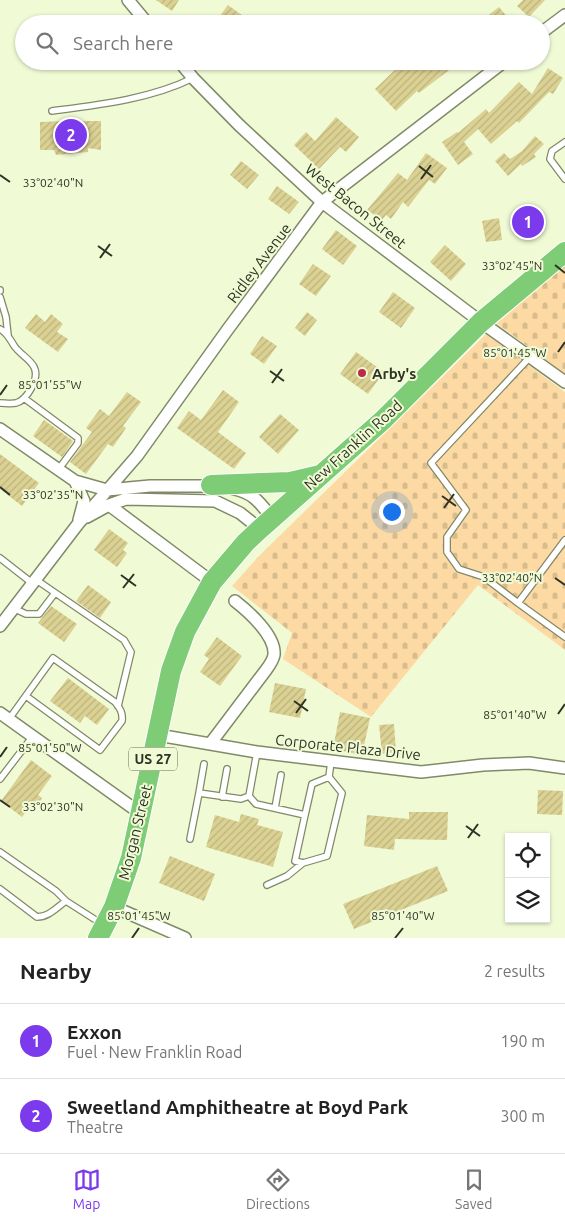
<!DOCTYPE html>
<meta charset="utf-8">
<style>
body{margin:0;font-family:Ubuntu,sans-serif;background:#f2f2f2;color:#222}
.controls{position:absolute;right:15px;bottom:15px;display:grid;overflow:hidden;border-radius:0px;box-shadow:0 1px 4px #0004}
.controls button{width:45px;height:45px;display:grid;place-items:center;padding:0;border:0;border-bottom:1px solid #e0e0e0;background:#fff;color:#222;font:25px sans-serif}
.you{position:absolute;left:391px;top:511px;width:18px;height:18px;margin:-12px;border:4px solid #fff;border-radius:50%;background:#1a73e8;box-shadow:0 0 0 8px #1a73e833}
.badge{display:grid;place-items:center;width:32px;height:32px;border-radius:50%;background:#7c3aed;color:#fff;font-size:16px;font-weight:700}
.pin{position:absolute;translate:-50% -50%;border:2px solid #fff;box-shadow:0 1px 5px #0006}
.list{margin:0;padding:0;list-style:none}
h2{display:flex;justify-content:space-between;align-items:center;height:65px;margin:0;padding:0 20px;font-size:21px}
h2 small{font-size:16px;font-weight:400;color:#767676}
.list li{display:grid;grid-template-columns:32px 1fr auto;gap:15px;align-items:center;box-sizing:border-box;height:75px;padding:0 20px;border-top:1px solid #e0e0e0}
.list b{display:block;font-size:19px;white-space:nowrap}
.list p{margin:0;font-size:16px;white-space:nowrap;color:#767676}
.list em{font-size:16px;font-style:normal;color:#767676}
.icon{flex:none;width:28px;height:28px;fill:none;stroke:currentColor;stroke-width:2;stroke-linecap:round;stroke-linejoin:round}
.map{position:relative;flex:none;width:565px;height:938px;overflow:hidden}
.search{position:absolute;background:#fff;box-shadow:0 1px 4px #0004;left:15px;right:15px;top:15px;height:55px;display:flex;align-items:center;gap:12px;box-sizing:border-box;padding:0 18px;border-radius:28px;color:#767676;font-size:19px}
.sheet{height:215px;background:#fff}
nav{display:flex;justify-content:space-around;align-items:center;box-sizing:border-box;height:70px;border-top:1px solid #e0e0e0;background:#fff;font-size:14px;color:#767676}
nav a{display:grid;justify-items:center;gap:2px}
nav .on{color:#7c3aed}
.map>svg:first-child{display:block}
</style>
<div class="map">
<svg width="565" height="938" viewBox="0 0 565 938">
<defs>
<pattern id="cemetery-stones" width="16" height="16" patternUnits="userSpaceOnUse" patternTransform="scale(1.25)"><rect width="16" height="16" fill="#fddaa3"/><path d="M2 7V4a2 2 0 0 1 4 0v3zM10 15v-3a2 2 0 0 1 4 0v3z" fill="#d9bc8c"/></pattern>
<pattern id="building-hatch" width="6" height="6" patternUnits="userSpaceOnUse" patternTransform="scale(1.25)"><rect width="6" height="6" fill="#dbd193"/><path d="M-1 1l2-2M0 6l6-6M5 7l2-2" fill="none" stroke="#bcb47f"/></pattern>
</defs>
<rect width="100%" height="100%" fill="#f0fbd6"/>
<path fill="url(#cemetery-stones)" d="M565,264V374L496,323Z
M486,334L565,392V650L478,585L371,717L283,659L292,633L232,586L258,557Z"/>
<path fill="url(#building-hatch)" d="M156,0H179L172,11Z
M523,0H545L529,17L517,6Z
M228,5L254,24H214Z
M499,7L513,24H477Z
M394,61H461L419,93L417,91L396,111L375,89L398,67Z
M548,68L563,78L553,94L549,92L519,123L517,121L491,144L478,129L464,142L473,154L458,165L442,142L457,132L458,133L486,109L489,113L519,82L532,94Z
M336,117L359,137L346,152L340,147L319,169L294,145L306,132L315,141Z
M67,121H101V150L88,148V152L56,155L54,150H40V122Z
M535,136L544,144L534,154L536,157L522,166L521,164L508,176L495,161L504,153L510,159L522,151Z
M426,153L447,168L435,184L429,180L408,207L403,202L391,219L386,215L382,220L367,210L398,173L407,180Z
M241,161L259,175L247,189L230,175Z
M277,186L299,202L289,214L268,199Z
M499,218L502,240L486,242L482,221Z
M336,230L357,246L343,265L322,249Z
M445,245L466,264L451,281L430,262Z
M313,264L331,276L316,296L299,284Z
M393,292L415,308L401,328L379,312Z
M307,312L317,320L305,336L295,328Z
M36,314L45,322L51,314L63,324L57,332L68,339L58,352L25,328Z
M262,336L277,346L264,364L250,354Z
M356,352L384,372L368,394L340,374Z
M223,390L239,402L218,432L246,453L234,469L177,428L189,411L201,420Z
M127,392L141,402L123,426L126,428L113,447L108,444L86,474L70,462L92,432L86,428L100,409L109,416Z
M280,414L299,430L278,454L259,437Z
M44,420L73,441L62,457L33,436Z
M0,454L39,483L22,506L0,489Z
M109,529L128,543L123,550L127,553L117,567L94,550Z
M88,585L111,602L100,618L76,601Z
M51,606L77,624L64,642L38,623Z
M217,637L242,656L220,686L200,672L209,659L204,655Z
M68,678L109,709L97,725L85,716L80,723L50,701Z
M275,683L306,689L300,718L269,712Z
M340,712L370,718L362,755L333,749Z
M394,724L396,752L382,754L379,725Z
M31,760L52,776L38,795L42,798L34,810L30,806L22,817L1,801Z
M538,790L563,791L562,815L537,814Z
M409,812H448L447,840L395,839L394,850L364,846L367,815L409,819Z
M241,814L259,819L257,825L283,832L273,867L206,847L215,815L239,822Z
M170,856L215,874L204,901L159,883Z
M437,866L448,891L354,929L343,904Z"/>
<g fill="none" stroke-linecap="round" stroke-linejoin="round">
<g stroke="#808a68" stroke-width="8">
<path id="lane" d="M52,111C98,105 151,99 193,78
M565,142L552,151L550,159L565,179
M0,290V291
M0,297L6,317L8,335
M0,329C8,333 10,340 15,347C20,354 30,359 34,367C40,378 27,400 16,403C11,404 5,403 0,403
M530,357L431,463L466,510L447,537V552L459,569L484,577L518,603L565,540
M24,398L78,438V443L58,470
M0,558L32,583
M35,579L124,640L131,652L118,706
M518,603L565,637
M13,608L26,614H39L55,593
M9,719L53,658L115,702C120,708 123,713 122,721L100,750L26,696
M0,779L33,736
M199,793L204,764
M249,796L256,804L305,815L295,861L303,863L327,856L342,793L329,777L331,761
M222,797L227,769
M275,808L281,775
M305,815L312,784L329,777
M190,839L199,793L241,799L249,796L257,752
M0,852L56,891L66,901L102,924
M267,885L287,876L303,863
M0,889L37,917C49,917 57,907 66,901"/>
</g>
<g stroke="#808a68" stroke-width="14">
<path id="street" d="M128,0L148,24
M541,33L565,15
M179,61L193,78L239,125L322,202L481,322L565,382
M0,429L75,481L107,490L150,486H215
M75,481L84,501L79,520
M234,489C254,493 260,503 272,518
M109,505L212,582
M87,517L109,505L126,499L215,501L240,513L260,529
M0,626L78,524L137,456L228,329L322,202L505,61
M0,713L140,813
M158,735L257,752L421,772L483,765L529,763L565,768
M210,744L266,670C269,666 273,660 274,655C276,636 249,612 235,601
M114,907L185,938"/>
</g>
<g stroke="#fff" stroke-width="22">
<path id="highway" d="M211,485L290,482L320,475
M98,938L114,907L131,858L171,671L185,632L212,582L246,542L260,529L383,420L481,322L565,252"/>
</g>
<use href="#lane" stroke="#fff" stroke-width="5.5"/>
<use href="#street" stroke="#fff" stroke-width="11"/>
<use href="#highway" stroke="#7ecc76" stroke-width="20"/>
</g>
<path fill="none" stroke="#2f3325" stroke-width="2" d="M419,166L433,177M0,175L10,182M421,179L431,165M98,246L112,256M100,258L110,244M555,265L565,273M558,352L565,342M270,371L284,381M272,383L282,369M0,395L7,385M0,487L10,495M442,496L456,506M444,508L454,494M121,575L136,586M555,578L565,585M123,588L134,574M294,701L308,711M296,713L306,699M558,714L565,704M0,757L7,747M0,800L10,807M466,826L480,836M468,838L478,824M132,938L139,928M395,938L403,928"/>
<circle fill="#bb2a46" stroke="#f0fbd6" stroke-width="2" cx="362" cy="373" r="5"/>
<g text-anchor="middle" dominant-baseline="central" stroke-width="4" stroke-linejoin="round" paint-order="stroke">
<rect fill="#f0fbd6" stroke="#696f5a" stroke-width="1" x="129" y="747.5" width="48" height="23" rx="4"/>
<g font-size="14" font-weight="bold" fill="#2f3325">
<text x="153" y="759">US 27</text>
</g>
<g font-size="15" fill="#2f3325" stroke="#f0fbd6">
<text transform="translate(356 206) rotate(39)">West Bacon Street</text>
<text transform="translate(259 263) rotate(-53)">Ridley Avenue</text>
<text transform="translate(353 445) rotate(-42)">New Franklin Road</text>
<text transform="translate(348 747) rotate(6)">Corporate Plaza Drive</text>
<text transform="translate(135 832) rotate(-76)">Morgan Street</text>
</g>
<g font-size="15" font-weight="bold" fill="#2f3325" stroke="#f0fbd6" text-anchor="start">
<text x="372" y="373">Arby's</text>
</g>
</g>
<g font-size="12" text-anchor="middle" fill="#2f3325" stroke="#f0fbd6" stroke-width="4" stroke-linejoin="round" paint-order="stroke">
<text x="53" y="187">33°02'40"N</text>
<text x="512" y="270">33°02'45"N</text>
<text x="515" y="357">85°01'45"W</text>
<text x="50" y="389">85°01'55"W</text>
<text x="53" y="499">33°02'35"N</text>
<text x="512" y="582">33°02'40"N</text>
<text x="515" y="719">85°01'40"W</text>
<text x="50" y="752">85°01'50"W</text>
<text x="53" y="811">33°02'30"N</text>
<text x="139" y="920">85°01'45"W</text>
<text x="403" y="920">85°01'40"W</text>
</g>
</svg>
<div class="controls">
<button><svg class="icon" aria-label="locate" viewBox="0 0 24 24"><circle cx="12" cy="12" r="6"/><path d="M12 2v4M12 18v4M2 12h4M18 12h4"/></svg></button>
<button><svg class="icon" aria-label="layers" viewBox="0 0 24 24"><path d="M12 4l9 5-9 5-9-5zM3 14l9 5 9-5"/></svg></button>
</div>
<div class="you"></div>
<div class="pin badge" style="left:528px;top:222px">1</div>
<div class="pin badge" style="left:71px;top:135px">2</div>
<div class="search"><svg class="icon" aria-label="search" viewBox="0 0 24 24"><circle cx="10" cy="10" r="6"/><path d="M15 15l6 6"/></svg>Search here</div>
</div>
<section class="sheet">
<h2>Nearby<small>2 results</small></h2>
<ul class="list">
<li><span class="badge">1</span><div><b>Exxon</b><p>Fuel · New Franklin Road</p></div><em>190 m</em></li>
<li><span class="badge">2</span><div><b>Sweetland Amphitheatre at Boyd Park</b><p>Theatre</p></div><em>300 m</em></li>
</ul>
</section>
<nav>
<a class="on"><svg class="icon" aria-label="map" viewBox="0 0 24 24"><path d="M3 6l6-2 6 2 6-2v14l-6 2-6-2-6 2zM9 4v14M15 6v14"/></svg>Map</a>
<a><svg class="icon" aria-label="directions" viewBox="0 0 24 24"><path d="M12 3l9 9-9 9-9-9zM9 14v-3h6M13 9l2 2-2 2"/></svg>Directions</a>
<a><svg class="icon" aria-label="saved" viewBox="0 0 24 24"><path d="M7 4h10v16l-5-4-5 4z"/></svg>Saved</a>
</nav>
